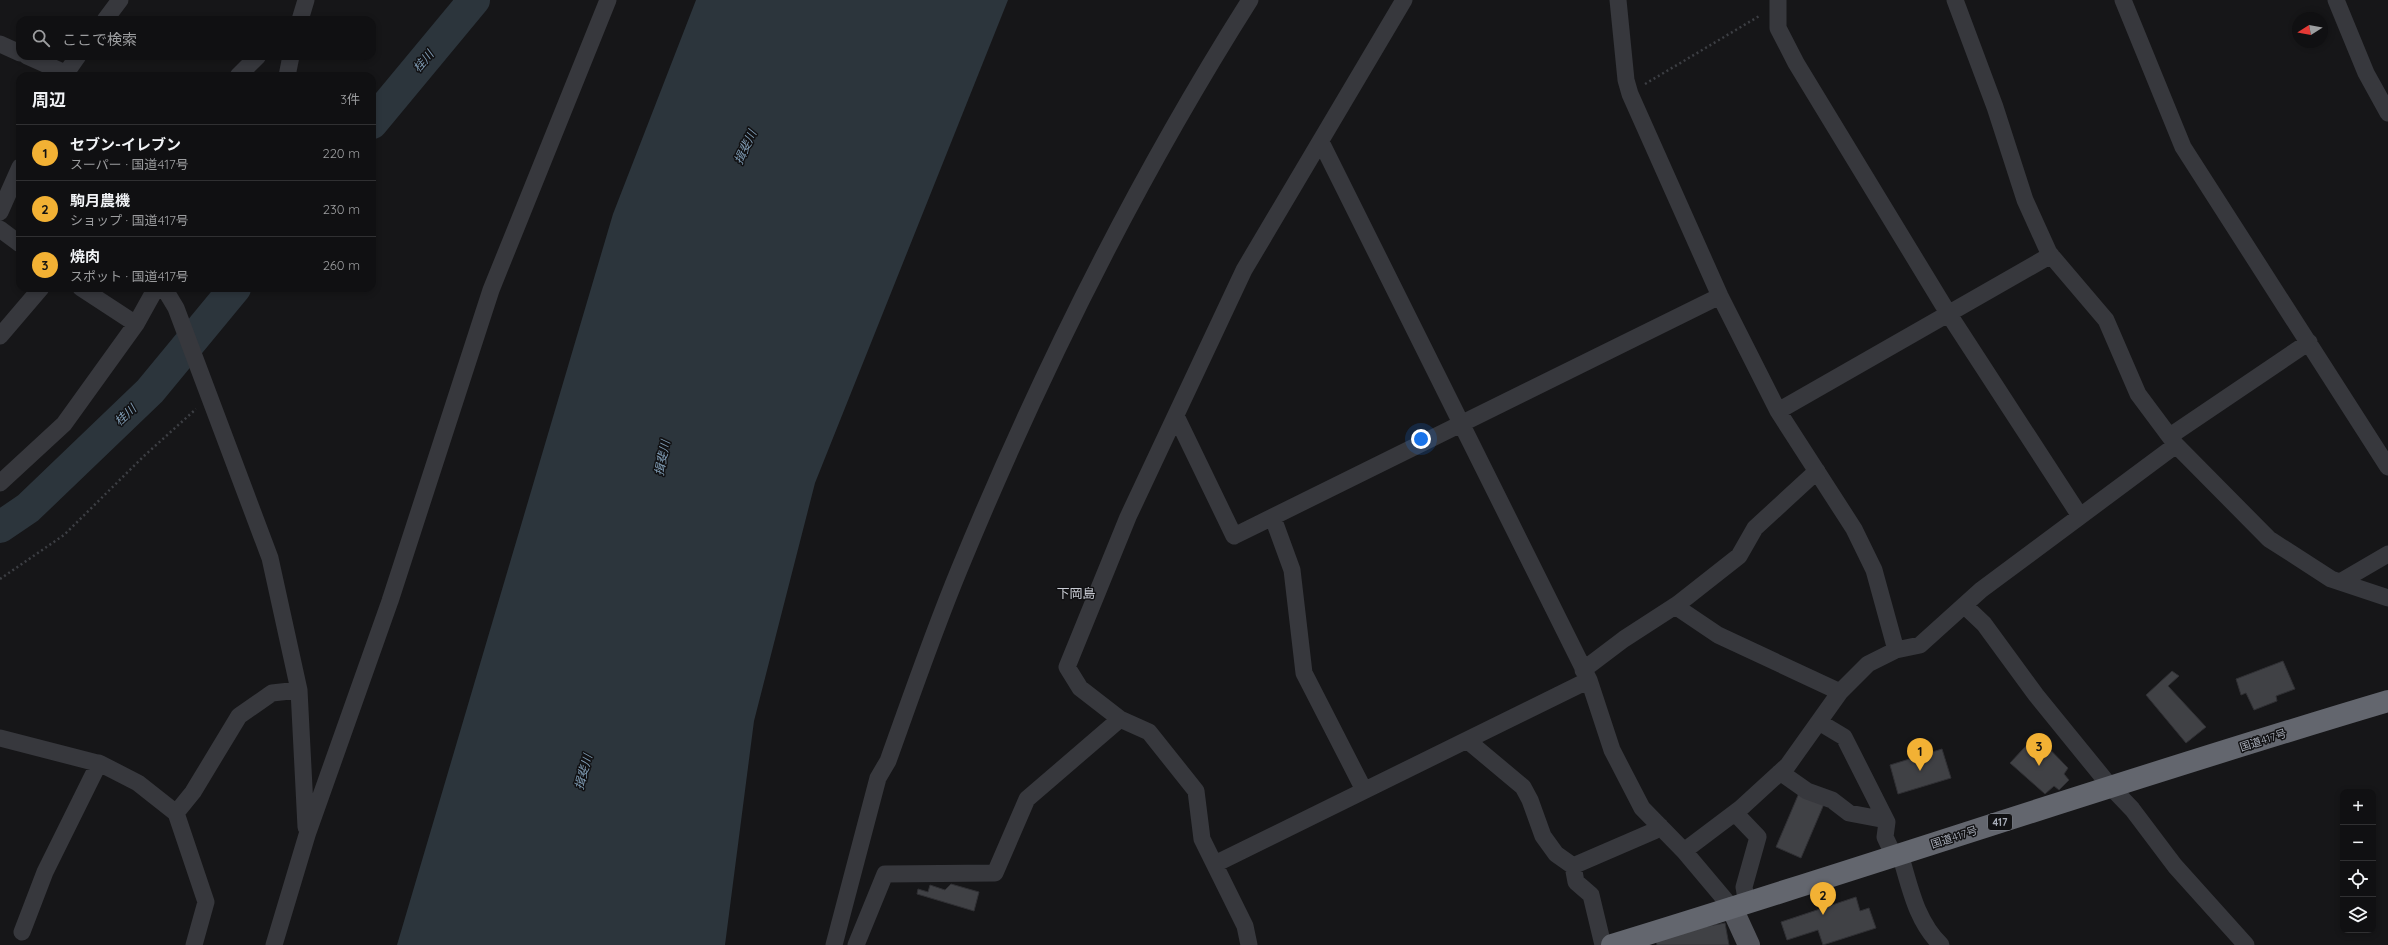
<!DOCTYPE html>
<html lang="ja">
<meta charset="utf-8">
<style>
body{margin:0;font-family:Quicksand,"Noto Sans JP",sans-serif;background:#19191b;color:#f1f3f6}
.controls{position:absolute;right:12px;bottom:12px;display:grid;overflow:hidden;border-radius:8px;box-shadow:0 2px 6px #0003}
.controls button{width:36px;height:36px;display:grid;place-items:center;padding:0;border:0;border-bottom:1px solid #303032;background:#101012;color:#f1f3f6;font:20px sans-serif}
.compass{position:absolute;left:2292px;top:12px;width:36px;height:36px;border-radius:50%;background:#101012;box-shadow:0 2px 6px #0003;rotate:259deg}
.you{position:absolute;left:1421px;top:439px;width:14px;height:14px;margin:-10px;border:3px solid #fff;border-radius:50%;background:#1a73e8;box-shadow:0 0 0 6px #1a73e833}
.badge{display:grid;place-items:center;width:26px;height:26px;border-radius:50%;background:#f2b134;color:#111;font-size:13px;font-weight:700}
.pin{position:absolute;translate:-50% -33px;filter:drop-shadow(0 1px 2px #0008)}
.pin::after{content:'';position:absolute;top:21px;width:14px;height:12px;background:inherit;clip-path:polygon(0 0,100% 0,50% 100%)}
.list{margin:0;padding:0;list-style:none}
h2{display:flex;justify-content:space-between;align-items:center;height:52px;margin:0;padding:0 16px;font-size:17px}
h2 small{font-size:13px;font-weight:400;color:#9c9d9f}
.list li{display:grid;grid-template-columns:26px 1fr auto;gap:12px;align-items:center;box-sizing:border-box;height:56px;padding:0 16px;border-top:1px solid #303032}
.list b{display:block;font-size:15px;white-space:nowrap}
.list p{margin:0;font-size:13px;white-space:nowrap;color:#9c9d9f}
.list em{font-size:13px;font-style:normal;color:#9c9d9f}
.icon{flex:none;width:22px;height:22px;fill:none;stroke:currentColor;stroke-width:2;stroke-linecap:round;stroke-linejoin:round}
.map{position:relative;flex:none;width:2388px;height:945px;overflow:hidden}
.search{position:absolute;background:#101012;box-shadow:0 2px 6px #0003;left:16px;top:16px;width:360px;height:44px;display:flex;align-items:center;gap:10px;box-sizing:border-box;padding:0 14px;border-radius:12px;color:#9c9d9f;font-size:15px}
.panel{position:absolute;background:#101012;box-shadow:0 2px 6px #0003;left:16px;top:72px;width:360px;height:220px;border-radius:12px}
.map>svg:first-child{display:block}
</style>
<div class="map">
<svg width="2388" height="945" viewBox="0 0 2388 945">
<rect width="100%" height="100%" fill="#161618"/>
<path fill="#2c353c" d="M696,0H1008L815,483L754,721L725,945H397L613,214Z"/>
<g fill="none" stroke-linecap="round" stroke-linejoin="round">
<path stroke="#2c353c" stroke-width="32" d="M372,123L474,0
M0,527L28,508L150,391L235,288"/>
</g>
<path fill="#404145" stroke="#303034" d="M2283,661L2295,689L2276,696L2277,701L2254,710L2246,693L2241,695L2236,679Z
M2172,671L2179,676L2168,686L2206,727L2186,743L2146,695Z
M2036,735L2068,768L2064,774L2069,780L2059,790L2054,786L2045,794L2010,763Z
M1942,749L1951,778L1898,794L1890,765Z
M1799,793L1824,804L1801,858L1776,847Z
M951,884L979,892L974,911L917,894L918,889L928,892L930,885L945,890Z
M1856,897L1860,911L1869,908L1876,928L1823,945L1818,930L1787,940L1781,922Z
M1725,923L1729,945H1657L1655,936Z"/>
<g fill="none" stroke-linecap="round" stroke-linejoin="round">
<path stroke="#3d3f44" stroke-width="2.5" stroke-dasharray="2 3" stroke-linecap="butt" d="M1645,84L1761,15
M0,579L64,535L144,456L196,409"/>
<path stroke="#37383d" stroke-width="17" d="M1618,0L1626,80L1630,94L1720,296L1778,411L1854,529L1874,570L1896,650
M1778,0V28L1796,63L1948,313L2080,516
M1955,0L1995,107L2025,200L2049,253L2106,320L2138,394L2176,445L2269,539L2331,579L2388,598
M2123,0L2183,147L2388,467
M2336,0L2366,73L2388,113
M105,20L120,0
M300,20L306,0
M0,44L20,53
M27,56L65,73
M64,76L78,56
M238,76L258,56
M287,76L291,56
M1321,142L1589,680L1612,750L1642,808L1684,851L1732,908
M0,212L20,167
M0,229L20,244
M81,288L136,324
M164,288L176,308L270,558L299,690L306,827
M0,336L41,288
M1778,411L2051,255
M1176,416L1234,536L1720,296
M2170,436L2309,342
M0,483L64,424L136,324L156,288
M1273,518L1292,570L1304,673L1364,790
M2340,582L2388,554
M1675,606L1718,635L1840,692
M1965,606L1984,624L2036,695L2110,786L2132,809L2175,866L2246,945
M1583,670L1624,639L1678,604L1739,556L1755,528L1817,471
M1819,722L1844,737L1887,822L1885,837L1894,856
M0,738L101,764L138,783L176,813L206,902L194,945
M1468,741L1523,787L1530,800L1543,836L1556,854L1573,866
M1780,772L1807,791L1832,800L1849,813L1886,820
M176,813L193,792L239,716L272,693L299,690
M1735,813L1758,837L1744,887L1747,904
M1684,851L1741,808L1788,765L1840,692L1868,664L1896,650L1920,645L1981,590L2176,445
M1900,854C1910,887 1916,921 1941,945
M1215,864L1589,680
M22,932L45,872L99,763
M274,945L307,835L390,601L491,290L608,0
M834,945L878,778L888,761C911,697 933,633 959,570C1041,371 1134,183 1250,0
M856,945L885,874L995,873L1027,799L1120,719
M1249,945L1245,926L1202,839L1196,791L1149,732L1120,719L1080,688L1067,667L1128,517L1244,270L1404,0
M1603,945L1591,895L1576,882L1573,866L1654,831L1660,826"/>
<path stroke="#53555c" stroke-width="22" d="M1732,908L1749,945"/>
<path stroke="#63666e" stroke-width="22" d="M1612,945C1871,866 2128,778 2388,701"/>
</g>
<g text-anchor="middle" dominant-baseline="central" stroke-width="3" stroke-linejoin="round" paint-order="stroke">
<rect fill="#111113" stroke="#7b7e86" stroke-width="1" x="1988" y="814" width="24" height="16" rx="3"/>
<g font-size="10" font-weight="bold" fill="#a8adb8">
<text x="2000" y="822">417</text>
</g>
<g font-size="11" fill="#a8adb8" stroke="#111113">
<text transform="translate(2263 740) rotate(-18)">国道417号</text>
<text transform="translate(1954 837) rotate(-18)">国道417号</text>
</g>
<g font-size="12" font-style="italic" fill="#7f9bb3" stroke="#111113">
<text transform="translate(423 61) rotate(-50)">桂川</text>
<text transform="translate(745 147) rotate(-65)">揖斐川</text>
<text transform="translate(125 415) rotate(-44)">桂川</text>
<text transform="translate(662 458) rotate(-79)">揖斐川</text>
<text transform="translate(583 772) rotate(-75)">揖斐川</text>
</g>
<g font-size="13" fill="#c9ccd4" stroke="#111113">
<text x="1076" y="593">下岡島</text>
</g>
</g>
</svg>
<div class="controls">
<button>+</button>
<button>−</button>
<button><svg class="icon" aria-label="locate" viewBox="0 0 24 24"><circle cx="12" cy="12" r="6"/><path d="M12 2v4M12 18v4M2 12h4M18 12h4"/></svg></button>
<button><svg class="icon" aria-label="layers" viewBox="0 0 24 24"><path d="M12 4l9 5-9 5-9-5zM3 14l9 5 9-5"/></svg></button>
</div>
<svg class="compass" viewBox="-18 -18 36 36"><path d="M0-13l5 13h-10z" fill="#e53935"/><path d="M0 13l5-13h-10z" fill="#9c9d9f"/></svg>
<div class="you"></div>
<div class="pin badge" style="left:1920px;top:771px">1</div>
<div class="pin badge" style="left:1823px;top:915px">2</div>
<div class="pin badge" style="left:2039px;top:766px">3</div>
<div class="search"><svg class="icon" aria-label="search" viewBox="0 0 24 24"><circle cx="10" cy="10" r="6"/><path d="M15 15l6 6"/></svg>ここで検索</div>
<section class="panel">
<h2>周辺<small>3件</small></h2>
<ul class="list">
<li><span class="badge">1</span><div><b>セブン-イレブン</b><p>スーパー · 国道417号</p></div><em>220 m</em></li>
<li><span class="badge">2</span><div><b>駒月農機</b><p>ショップ · 国道417号</p></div><em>230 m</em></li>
<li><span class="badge">3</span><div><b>焼肉</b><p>スポット · 国道417号</p></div><em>260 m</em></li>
</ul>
</section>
</div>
